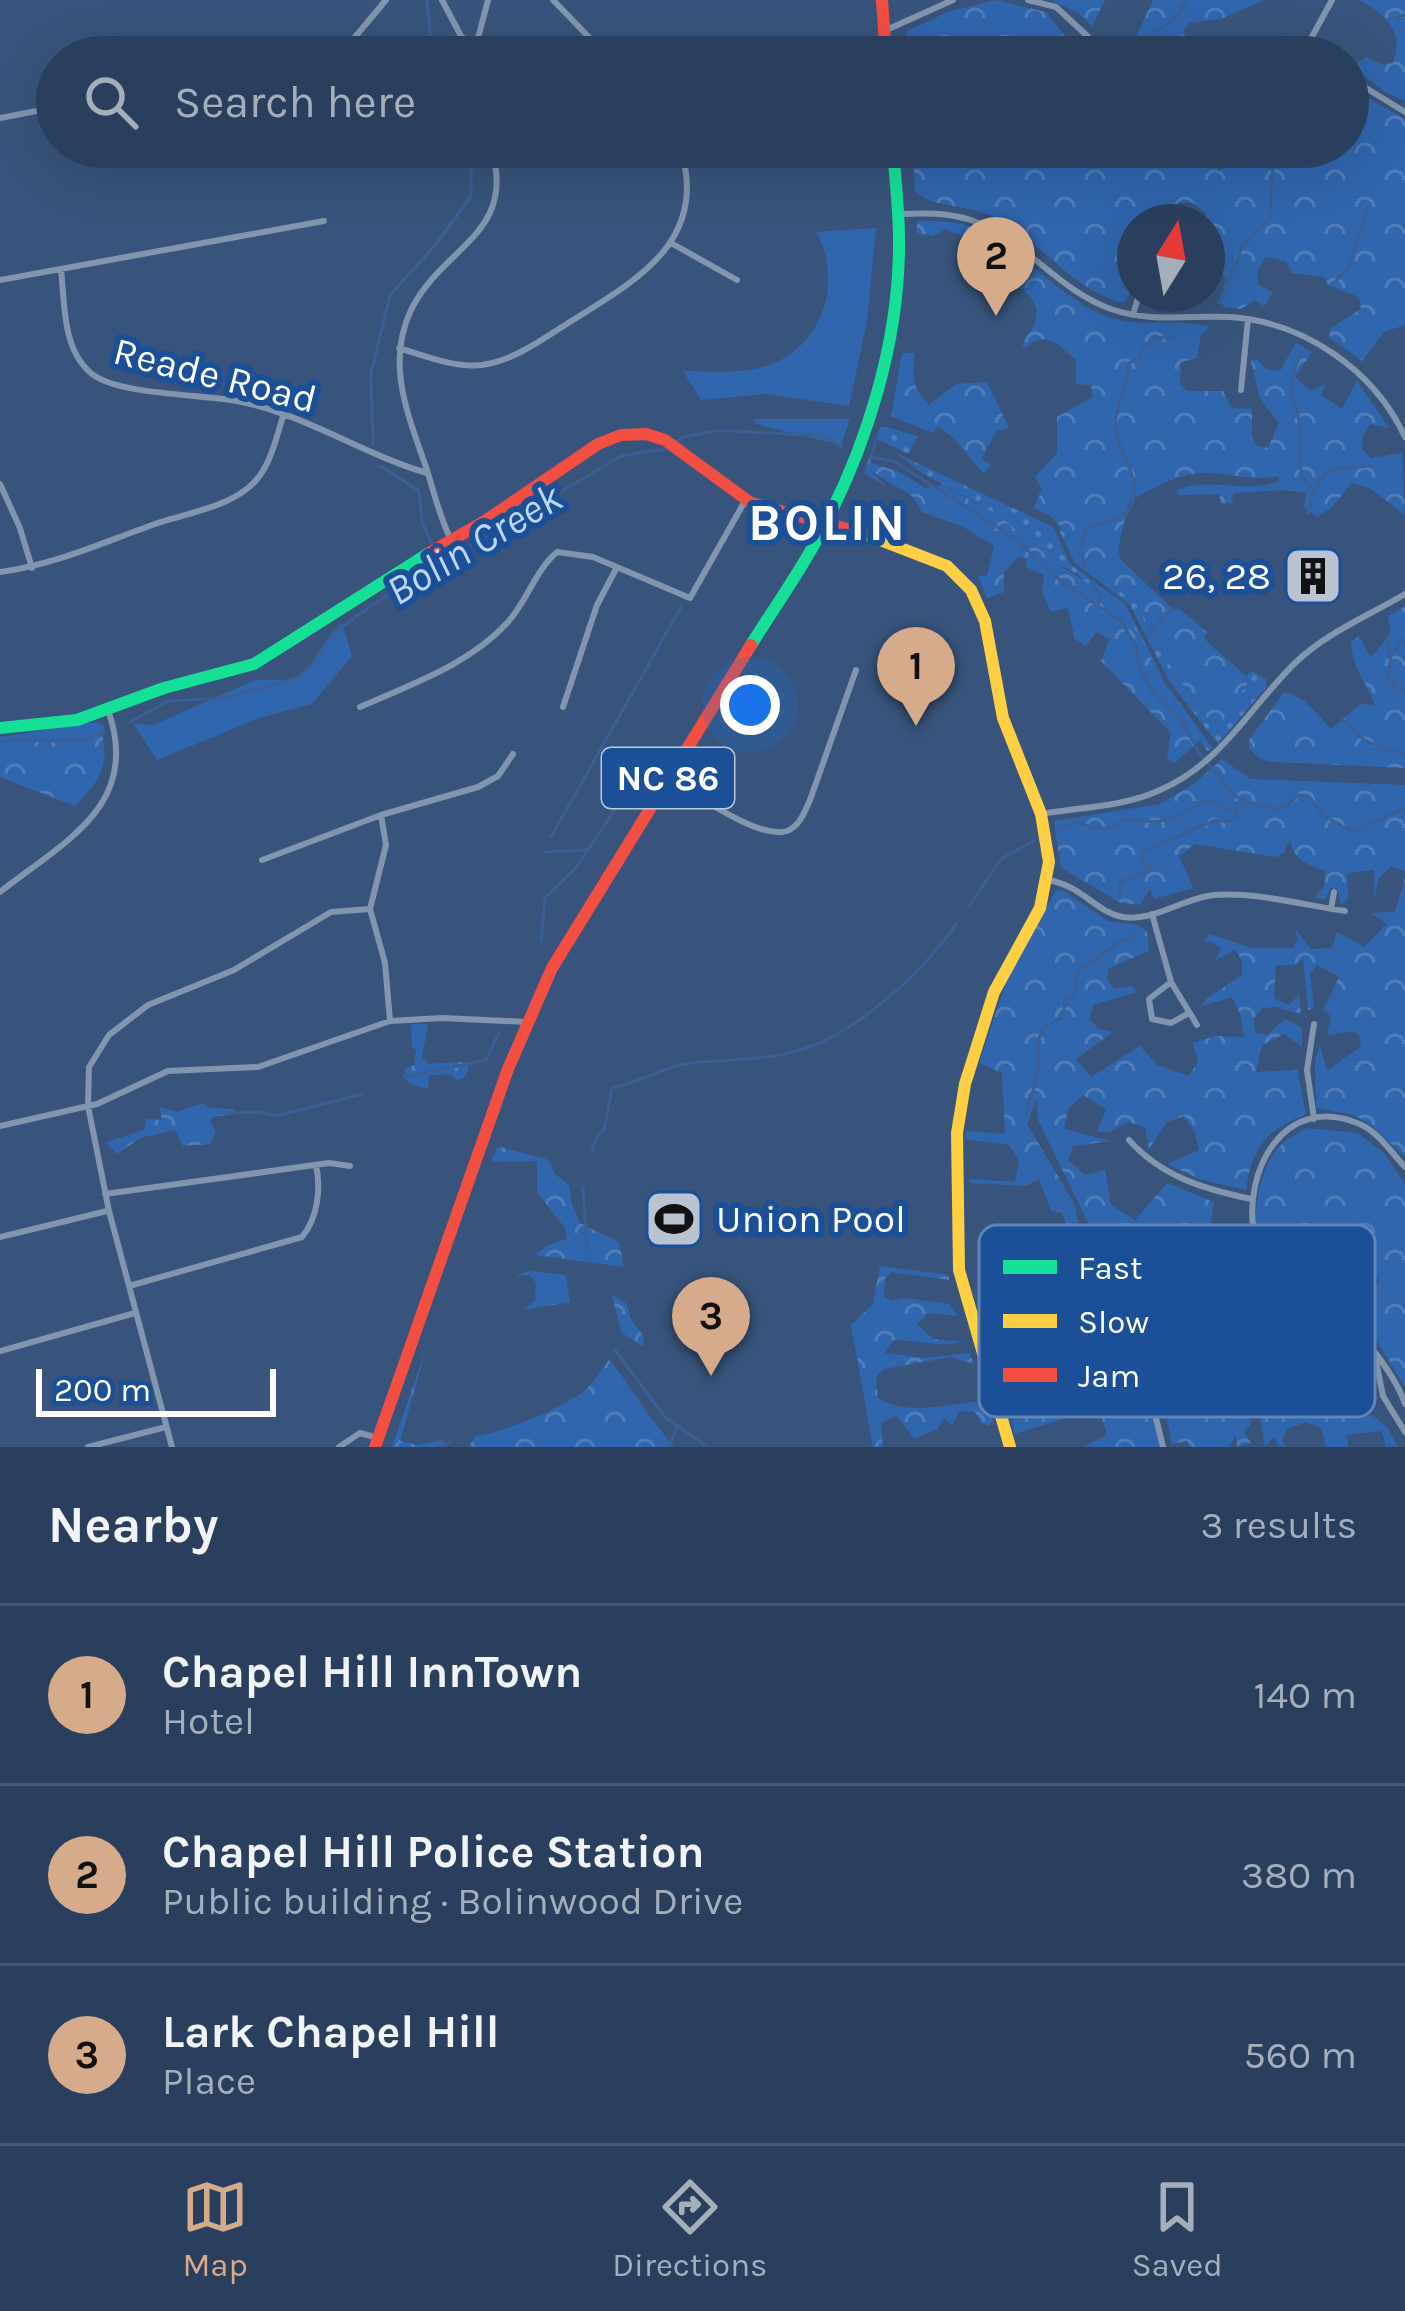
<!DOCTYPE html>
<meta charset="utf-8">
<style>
body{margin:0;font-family:Karla,sans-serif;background:#324663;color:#f1f3f6}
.compass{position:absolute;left:1117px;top:204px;width:108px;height:108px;border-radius:50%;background:#2a3f5d;box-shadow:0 12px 48px #0002;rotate:11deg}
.scale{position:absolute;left:36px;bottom:30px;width:240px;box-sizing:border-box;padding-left:12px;border:6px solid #fff;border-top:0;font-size:33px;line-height:42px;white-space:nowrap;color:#fff;-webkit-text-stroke:9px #1b5099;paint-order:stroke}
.you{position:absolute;left:750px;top:705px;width:42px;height:42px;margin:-30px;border:9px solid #fff;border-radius:50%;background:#1a73e8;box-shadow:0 0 0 18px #1a73e833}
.badge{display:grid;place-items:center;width:78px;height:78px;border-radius:50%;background:#d6ab8b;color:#111;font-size:39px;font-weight:700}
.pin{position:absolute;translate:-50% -99px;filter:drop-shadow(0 3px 6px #0008)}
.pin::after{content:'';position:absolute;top:63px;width:42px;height:36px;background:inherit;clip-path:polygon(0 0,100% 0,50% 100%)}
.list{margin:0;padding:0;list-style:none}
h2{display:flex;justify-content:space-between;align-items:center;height:156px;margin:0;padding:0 48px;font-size:51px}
h2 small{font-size:39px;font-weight:400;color:#a5afbc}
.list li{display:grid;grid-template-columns:78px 1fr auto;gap:36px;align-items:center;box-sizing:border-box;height:180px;padding:0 48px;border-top:3px solid #465872}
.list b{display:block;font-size:45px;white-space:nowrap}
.list p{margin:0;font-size:39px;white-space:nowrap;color:#a5afbc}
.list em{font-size:39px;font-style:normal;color:#a5afbc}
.icon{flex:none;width:66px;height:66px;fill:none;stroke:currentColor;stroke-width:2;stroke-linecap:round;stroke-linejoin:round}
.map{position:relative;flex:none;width:1405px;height:1447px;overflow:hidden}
.search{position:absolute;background:#2a3f5d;box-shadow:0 12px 48px #0002;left:36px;right:36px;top:36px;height:132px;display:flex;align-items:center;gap:30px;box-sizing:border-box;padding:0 42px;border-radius:66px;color:#a5afbc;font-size:45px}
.sheet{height:696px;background:#2a3f5d}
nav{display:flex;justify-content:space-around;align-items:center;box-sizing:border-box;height:168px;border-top:3px solid #465872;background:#2a3f5d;font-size:33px;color:#a5afbc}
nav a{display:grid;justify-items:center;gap:6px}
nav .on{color:#d6ab8b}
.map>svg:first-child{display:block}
</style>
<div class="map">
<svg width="1405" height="1447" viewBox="0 0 1405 1447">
<defs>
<pattern id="grass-dots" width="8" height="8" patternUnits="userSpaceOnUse" patternTransform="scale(3)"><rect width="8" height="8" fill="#3066ae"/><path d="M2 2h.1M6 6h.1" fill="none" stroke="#4f7dba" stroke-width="1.8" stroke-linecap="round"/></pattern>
<pattern id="forest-crowns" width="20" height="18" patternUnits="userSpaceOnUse" patternTransform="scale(3)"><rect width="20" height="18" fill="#3066ae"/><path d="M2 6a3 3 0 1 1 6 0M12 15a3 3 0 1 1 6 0" fill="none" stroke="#4f7dba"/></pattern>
</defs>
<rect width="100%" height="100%" fill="#38547c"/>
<path fill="url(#grass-dots)" d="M887,427L917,436L909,454L877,439L868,469L887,487L864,473L880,428Z
M898,454L1053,527L1070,564L1125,604L1166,684L1213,749L1207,751L1152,661L1078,574L1057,564L998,515L922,473Z
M1058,528L1063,530L1082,565L1137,603L1172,669L1213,726L1198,635L1173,611L1178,608L1207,632L1204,639L1246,676L1252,671L1266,679L1267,686L1218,744L1169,681L1130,605L1075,563Z"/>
<path fill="url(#forest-crowns)" d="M995,0L1046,12L1068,40L1061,56L908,57L907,31L948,12Z
M1051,0H1105L1092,26L1078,13Z
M1153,0H1264L1221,19L1189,23L1184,30L1187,57H1127Z
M1359,0H1405V101L1385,92L1353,67L1366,57L1383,65L1393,63C1405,31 1385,14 1359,0Z
M1348,87L1405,119V325L1384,332L1362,361L1329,337L1331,328L1361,309L1359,297L1328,285L1324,277L1292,273L1286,261L1265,257L1257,272L1258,285L1273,292L1264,306L1255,300L1241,309L1224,307L1220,300L1226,279C1216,264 1219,251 1213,235L1207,234V222H1204L1207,214L1193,203L1179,202L1166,222H1135C1135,248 1142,284 1123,303C1067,288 1039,236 987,214C964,204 934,209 915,191L913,147H1209L1218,171L1232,165L1247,147H1348Z
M921,221C937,221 953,221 968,226C1021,245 1055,297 1108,317C1142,329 1177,317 1210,327L1201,334L1197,358L1181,362L1180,385L1188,391H1223L1232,408L1252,409V436L1257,446L1268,448L1279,423L1260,399L1251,361L1257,359L1266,369L1280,371L1296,343L1312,352L1295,377L1310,391L1326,384L1321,395L1342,409L1357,381L1389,428L1370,424L1363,436L1362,449L1371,458L1402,453L1405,515L1370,488L1352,483L1331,508L1317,517L1304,507L1306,493L1283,490L1233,493L1232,504L1220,503V494L1179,495L1175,491C1213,475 1246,495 1279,481V476C1251,482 1229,472 1201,473C1177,474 1149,490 1129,502L1118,548L1120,559L1249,681L1220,725L1213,726L1172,669L1137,603L1082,565L1063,530L1052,517L1034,508L1042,489L1035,477L1057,453V417L1093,397L1091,385L1076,384V360C1057,343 1045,329 1023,349C1023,335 1032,334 1035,322C1042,300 1024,292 1011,280C1004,274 1002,262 999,252L946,229L932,236L917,233V222Z
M902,353H915C912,377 912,388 929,405L956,384L987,382L1009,428L996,431L982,459L991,465L984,474C969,458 957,437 938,427L933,433L891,416Z
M870,463L900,472L925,488L942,485L998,515L1057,564L1113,598L1126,613L1166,686L1202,738L1175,763L1167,758L1171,733L1101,661L1109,639L1096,632L1086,646L1075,639L1068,608L1051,612L1042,592L1044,575L1026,567L1027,559L1019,556L1004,572V592L987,598L978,576H987L994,546L962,526L922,512L912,496L868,469Z
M1405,606V768L1275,762L1260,759L1249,748V740L1284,692C1304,696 1318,715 1331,729L1361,704L1375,705C1365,678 1354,673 1351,642L1359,636L1371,658L1391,633L1388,616Z
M95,722L100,723C110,765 104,776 75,806L0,777V737Z
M1222,759L1250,779L1405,785V871L1391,866L1379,878L1374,900V870L1347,873L1348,899L1341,904L1337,889L1330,888L1325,900L1315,897L1324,887L1326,871C1308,865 1292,860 1290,838L1284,853L1275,857L1195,844L1179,856L1193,888L1154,899L1150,888L1140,905L1121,903L1061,868L1054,821L1160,804L1195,783Z
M1405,877V1157L1370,1124L1353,1115L1316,1108L1315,1060L1320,1045L1327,1071L1361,1046L1359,1035L1353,1031L1327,1035L1331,1016L1323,1010L1339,977L1317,965L1310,974L1314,1008L1308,1010L1303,958L1297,965H1276L1274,998L1288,1005L1299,995L1301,1014L1276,1007L1263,1008L1253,1019L1256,1033L1267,1035L1285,1019L1302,1028V1047L1284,1034L1262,1045L1256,1072L1297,1070L1306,1114C1267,1130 1252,1146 1246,1190L1199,1179L1167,1164L1199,1150L1195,1133L1184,1116L1167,1122L1149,1149L1145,1127L1128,1122L1109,1132H1097L1106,1109L1083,1095L1068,1109L1064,1129L1111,1141L1073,1146L1068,1160L1085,1175L1105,1170L1111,1205L1135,1220L1167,1183L1214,1202L1209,1232L1199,1241L1212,1276L1234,1271L1244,1264L1238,1248L1240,1241L1272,1280L1260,1300L1251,1305L1253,1319L1285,1336L1291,1314L1286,1287L1326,1316L1314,1337L1339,1369L1355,1357L1334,1333L1347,1332L1369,1366L1368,1370L1351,1372L1341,1395L1357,1418L1372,1415L1387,1427L1398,1447H1386L1382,1431L1346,1435L1349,1447H1326L1321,1428L1306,1422L1287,1429L1282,1440L1286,1447H1279L1274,1437L1265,1447L1253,1373L1240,1372L1235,1362L1210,1368L1220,1393L1249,1415L1251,1424L1244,1432L1251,1443L1237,1447L1236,1435L1229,1447H1189L1187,1441L1172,1444L1166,1415L1172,1409L1202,1400L1204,1390L1195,1389L1155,1408L1153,1416L1160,1447H1084L1107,1434L1101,1416L1067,1418L1014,1434L1012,1420L1080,1405L1136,1415L1075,1396L1066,1373L1071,1358L1051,1350L1043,1354L1037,1345L1048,1327L1073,1332L1080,1323L1105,1369L1109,1387L1111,1363L1073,1246L1091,1229L1038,1120L1037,1098L1027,1124L1075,1205L1079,1227L1067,1226L1062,1213L1051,1211L1039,1179L1026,1186L971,1183L968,1179L1015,1182L1019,1160L1009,1145L965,1139L966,1131L1005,1134L1002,1073L979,1063L1008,976L1055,892L1062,890L1108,921L1138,925L1147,932L1149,951L1109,968L1107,979L1114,989L1132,986L1136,992L1093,1005L1089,1019L1099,1029L1113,1032L1076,1059L1091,1077L1140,1046L1157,1065L1189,1076L1198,1062L1193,1043L1216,1036L1244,1037L1240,1014L1232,997L1202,1006L1206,999L1242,975V960L1235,950L1215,961L1221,948L1210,941L1204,943L1209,934L1252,948H1293L1298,940L1295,929L1311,949L1332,948L1337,932L1364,947L1387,924L1371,913L1395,912Z
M411,1024H428L422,1057L428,1064L462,1062L469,1067L464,1078L456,1080L451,1074L429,1075L428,1088C417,1087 401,1084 405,1069L414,1065L416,1051L412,1046Z
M203,1103L210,1108L234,1109L233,1114L213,1117L210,1122L216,1131L210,1144L183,1146L175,1130L140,1138L117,1154L106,1142L144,1130L146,1119L162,1120L159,1107L177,1112Z
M1307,1128L1358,1133L1384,1153L1405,1184V1387L1374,1337L1373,1325L1349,1309L1364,1303L1379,1280L1368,1271L1354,1279L1347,1293L1350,1301L1342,1310C1316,1292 1276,1272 1261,1243C1248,1217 1261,1163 1282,1144C1289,1138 1299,1133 1307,1128Z
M501,1147L549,1160L555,1174L569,1185L572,1205L580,1223L619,1242L624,1267L535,1255L548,1245L567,1239L565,1228L537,1192V1161L491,1162L496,1149Z
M880,1266L949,1275V1280L892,1272L885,1278L884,1296L891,1301L905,1298L949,1304L958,1316L928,1313L917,1324L933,1339L961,1342C940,1348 917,1340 894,1340L885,1353L924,1358L969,1353L974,1364L951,1357L884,1369L876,1377L878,1398C909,1418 953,1402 988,1401L993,1422L989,1426L981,1423L975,1412L959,1411L952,1426L943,1418L938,1429L914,1439L896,1415L881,1424L883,1447H873L851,1325L873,1304Z
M528,1271L566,1275L570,1302L523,1310L535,1300L536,1283L530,1275L515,1276Z
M612,1295L627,1304L630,1318L644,1337L643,1347L621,1332Z
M426,1349L400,1441L417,1445L442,1440L447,1444L446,1447H392Z
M609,1360C634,1389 649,1420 675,1447H468L476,1436C504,1432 560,1409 584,1391C594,1383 601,1370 609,1360Z"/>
<path fill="#3066ae" d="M876,228L867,321L849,406L766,394L701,400L683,371C707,371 735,374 759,368C819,354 846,285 816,232Z
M754,419H850L841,445L756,424Z
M342,623L352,656L312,704L259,718L157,760L133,723L153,725L255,680H295C318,664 321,640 342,623Z
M103,724L105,732C64,750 38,730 0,747V740C34,731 68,732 103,724Z"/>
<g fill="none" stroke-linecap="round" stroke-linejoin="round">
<path stroke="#3b5f94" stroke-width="3" d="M427,0L430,35L445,57
M1397,18L1405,15
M1155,32L1178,16L1187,0
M1334,283L1348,269L1367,209
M1219,303L1243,245L1270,216L1273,166L1286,147
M1302,352C1280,395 1300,400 1301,437C1301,461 1294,472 1314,490
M373,444L371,374L390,295L437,243L471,196V147
M872,457L895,462L1015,538L1053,575L1122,622L1136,647L1140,668L1152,691L1181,719L1198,751L1233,794L1247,803L1281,809L1299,795L1310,798L1324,816L1353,832L1405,808
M381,466L419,491L422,522L431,542
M1308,513L1314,490L1328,470L1370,466
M1086,568L1080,551L1085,530L1127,513C1148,484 1119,457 1116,430C1113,408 1129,385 1129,363L1139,358C1143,342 1155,336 1171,337
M1092,584L1101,597L1097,606
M1150,632L1170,611
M1388,635L1389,657
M1405,639L1391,656L1388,676L1396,687L1405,690
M1341,718C1360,741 1375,748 1405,753
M130,722L168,701L225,698L297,678L308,669L333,633L381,599L621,456L664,449L684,437L718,430L823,436L842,447
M0,741C31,737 77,748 104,732
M1059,830L1075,822L1093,828H1111C1128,813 1140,824 1160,821C1178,817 1192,809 1208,799L1232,811L1246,803
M551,837L681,607
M545,852L589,850
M1120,896V882L1152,870L1142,860L1144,851L1216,820L1229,822L1237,817V810
M969,906L1001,859L1034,841
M541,941L545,898L575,869L629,789
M404,1077L486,1060L499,1033
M225,1113L259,1112L276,1116L362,1094
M1026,1115C1028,1101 1035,1089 1037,1076C1041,1048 1027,1033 1063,1017L1065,1001L1075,994L1076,973L1119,942L1132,939L1134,933
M592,1152L596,1138L604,1130L612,1088C639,1083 664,1066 691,1063C727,1059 765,1061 800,1050C857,1033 923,972 956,924
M583,1187L587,1251
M615,1350L665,1417L708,1447
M440,1447L451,1442
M669,1447L677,1427"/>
<path stroke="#8295ae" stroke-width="6" d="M442,0L461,36L474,47
M553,0L608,57
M1028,0L1056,7L1110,57
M884,31L953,0
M1302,55L1332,0
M328,57L350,43L386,0
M473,57L488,0
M1287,57H1314
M1348,77L1405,112
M0,118L57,107
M898,214C923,213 947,212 971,220C1025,239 1057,290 1111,309C1150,323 1190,315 1230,317C1304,322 1374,370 1405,437
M671,243L737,280
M61,270C65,304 62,350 92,374C119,395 200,394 237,401C305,414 362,454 427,473
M0,280L324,221
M1133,315L1139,294
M399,348C426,356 454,368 482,365C516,360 544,338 573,320C639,279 710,239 680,147
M1241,390L1248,319
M0,484L20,528L32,568
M451,540C440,518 434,493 427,470C409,417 385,365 411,310C443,245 518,235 491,147
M0,572C56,565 108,540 161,522C189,513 225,507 248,488C270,471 276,438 284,413
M360,707C411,684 469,665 508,622C527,601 535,571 557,552L593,557L690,598L745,501
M563,707L597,605L616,569
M671,780C696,794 759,840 787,831C800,826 805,811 810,800L856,670
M1041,814C1081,807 1124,807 1160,790C1221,764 1250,707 1295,663C1326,633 1368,616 1405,594
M262,860L381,815L478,787L498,776L513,754
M1048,880C1083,886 1095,912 1123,917C1154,922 1183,898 1214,895C1257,892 1303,905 1345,911
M0,892C65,841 142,805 108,710
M370,909L386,845L381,815
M1331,909L1334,892
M1152,914L1171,982L1197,1025
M1171,982L1149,999L1152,1019L1171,1023L1189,1013
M1314,1119L1307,1070L1314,1024
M0,1126L97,1104L168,1071L258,1067L390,1021L442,1018L527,1022
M1129,1140C1162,1177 1204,1189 1251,1199
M1405,1167C1390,1151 1378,1131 1357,1123C1284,1094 1243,1170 1254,1233C1261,1275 1317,1296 1346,1321C1366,1337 1397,1379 1405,1404
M105,1194L329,1163L350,1166
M0,1237L107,1211
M129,1286L302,1237C318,1218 321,1188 316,1165
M0,1351L135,1313
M1376,1361L1383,1396L1405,1432
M88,1447L166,1427
M172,1447L109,1211L88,1106L89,1067L109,1035L148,1005L234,970L331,912L370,909L385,963L390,1021
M339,1447L360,1433L378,1438
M1163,1447L1155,1414L1161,1406L1193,1397"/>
<path stroke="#16e098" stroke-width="12" d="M751,645C774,608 800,572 820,534C867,446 900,340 899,240C899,209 895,178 893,147
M0,728L77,720L164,688L254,664L429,553"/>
<path stroke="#ffcf43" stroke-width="12" d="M862,533L947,566L971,590L985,621L1003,718L1041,814L1049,862L1040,908L994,992L965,1084L957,1133L959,1270L1010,1447"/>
<path stroke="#f24e42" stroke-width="12" d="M882,0L886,57
M429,553L485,521L598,444L621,435L646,434L665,440L751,503L862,533
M375,1447L508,1069L552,968L751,645"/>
</g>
<defs>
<g id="building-square" transform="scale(3)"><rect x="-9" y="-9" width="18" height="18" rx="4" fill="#b9c3d1" stroke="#1b5099"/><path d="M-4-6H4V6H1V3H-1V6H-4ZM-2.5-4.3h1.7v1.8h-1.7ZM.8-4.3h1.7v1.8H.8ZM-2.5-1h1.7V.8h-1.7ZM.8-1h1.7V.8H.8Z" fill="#111"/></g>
<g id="stadium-square" transform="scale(3)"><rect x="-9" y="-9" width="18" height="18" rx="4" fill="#b9c3d1" stroke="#1b5099"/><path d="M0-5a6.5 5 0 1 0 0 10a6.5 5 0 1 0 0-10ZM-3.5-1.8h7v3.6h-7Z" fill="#111"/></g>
</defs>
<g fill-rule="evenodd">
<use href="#building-square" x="1313" y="576"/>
<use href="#stadium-square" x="674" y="1219"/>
</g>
<g text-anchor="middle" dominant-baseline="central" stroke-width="12" stroke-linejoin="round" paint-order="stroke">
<rect fill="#1b5099" stroke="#bbcae0" stroke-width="3" x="602" y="748" width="132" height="60" rx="9"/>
<g font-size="36" font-weight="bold" fill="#fff">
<text x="668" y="778">NC 86</text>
</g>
<g font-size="39" fill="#fff" stroke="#1b5099">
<text transform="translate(215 375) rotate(14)">Reade Road</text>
</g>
<g font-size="39" fill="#fff" stroke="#1b5099" text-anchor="end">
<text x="1271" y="576">26, 28</text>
<text x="716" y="1219" text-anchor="start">Union Pool</text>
</g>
<g font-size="42" font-style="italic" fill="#bdd6f7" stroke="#1b5099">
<text transform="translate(474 544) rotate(-31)">Bolin Creek</text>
</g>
<g font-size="51" font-weight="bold" letter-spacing="3" fill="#fff" stroke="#1b5099">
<text x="828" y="523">BOLIN</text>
</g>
</g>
<rect x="979" y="1225" width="396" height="192" rx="18" fill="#1b5099" stroke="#5f84b8" stroke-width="3"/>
<rect x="1003" y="1260" width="54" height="14" fill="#16e098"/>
<rect x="1003" y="1314" width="54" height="14" fill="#ffcf43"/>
<rect x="1003" y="1368" width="54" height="14" fill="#f24e42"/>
<g font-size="33" fill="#fff">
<text x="1078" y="1279">Fast</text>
<text x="1078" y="1333">Slow</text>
<text x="1078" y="1387">Jam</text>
</g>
</svg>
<svg class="compass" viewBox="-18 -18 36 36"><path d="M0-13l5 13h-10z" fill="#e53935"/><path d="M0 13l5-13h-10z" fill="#a5afbc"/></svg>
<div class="scale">200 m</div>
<div class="you"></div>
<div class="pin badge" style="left:916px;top:726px">1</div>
<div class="pin badge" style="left:996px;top:316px">2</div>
<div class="pin badge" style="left:711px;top:1376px">3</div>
<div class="search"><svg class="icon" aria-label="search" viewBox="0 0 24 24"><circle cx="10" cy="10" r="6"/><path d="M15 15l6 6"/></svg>Search here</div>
</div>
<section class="sheet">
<h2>Nearby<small>3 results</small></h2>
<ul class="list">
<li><span class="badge">1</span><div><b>Chapel Hill InnTown</b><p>Hotel</p></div><em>140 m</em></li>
<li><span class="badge">2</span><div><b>Chapel Hill Police Station</b><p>Public building · Bolinwood Drive</p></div><em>380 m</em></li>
<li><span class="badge">3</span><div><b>Lark Chapel Hill</b><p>Place</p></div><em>560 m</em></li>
</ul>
</section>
<nav>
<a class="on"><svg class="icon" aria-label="map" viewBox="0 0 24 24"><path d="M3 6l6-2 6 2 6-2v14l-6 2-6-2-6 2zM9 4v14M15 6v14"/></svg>Map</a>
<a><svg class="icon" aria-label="directions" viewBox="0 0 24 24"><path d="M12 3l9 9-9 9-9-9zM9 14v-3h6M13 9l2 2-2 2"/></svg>Directions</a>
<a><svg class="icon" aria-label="saved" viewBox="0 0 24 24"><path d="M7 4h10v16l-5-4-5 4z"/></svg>Saved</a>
</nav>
